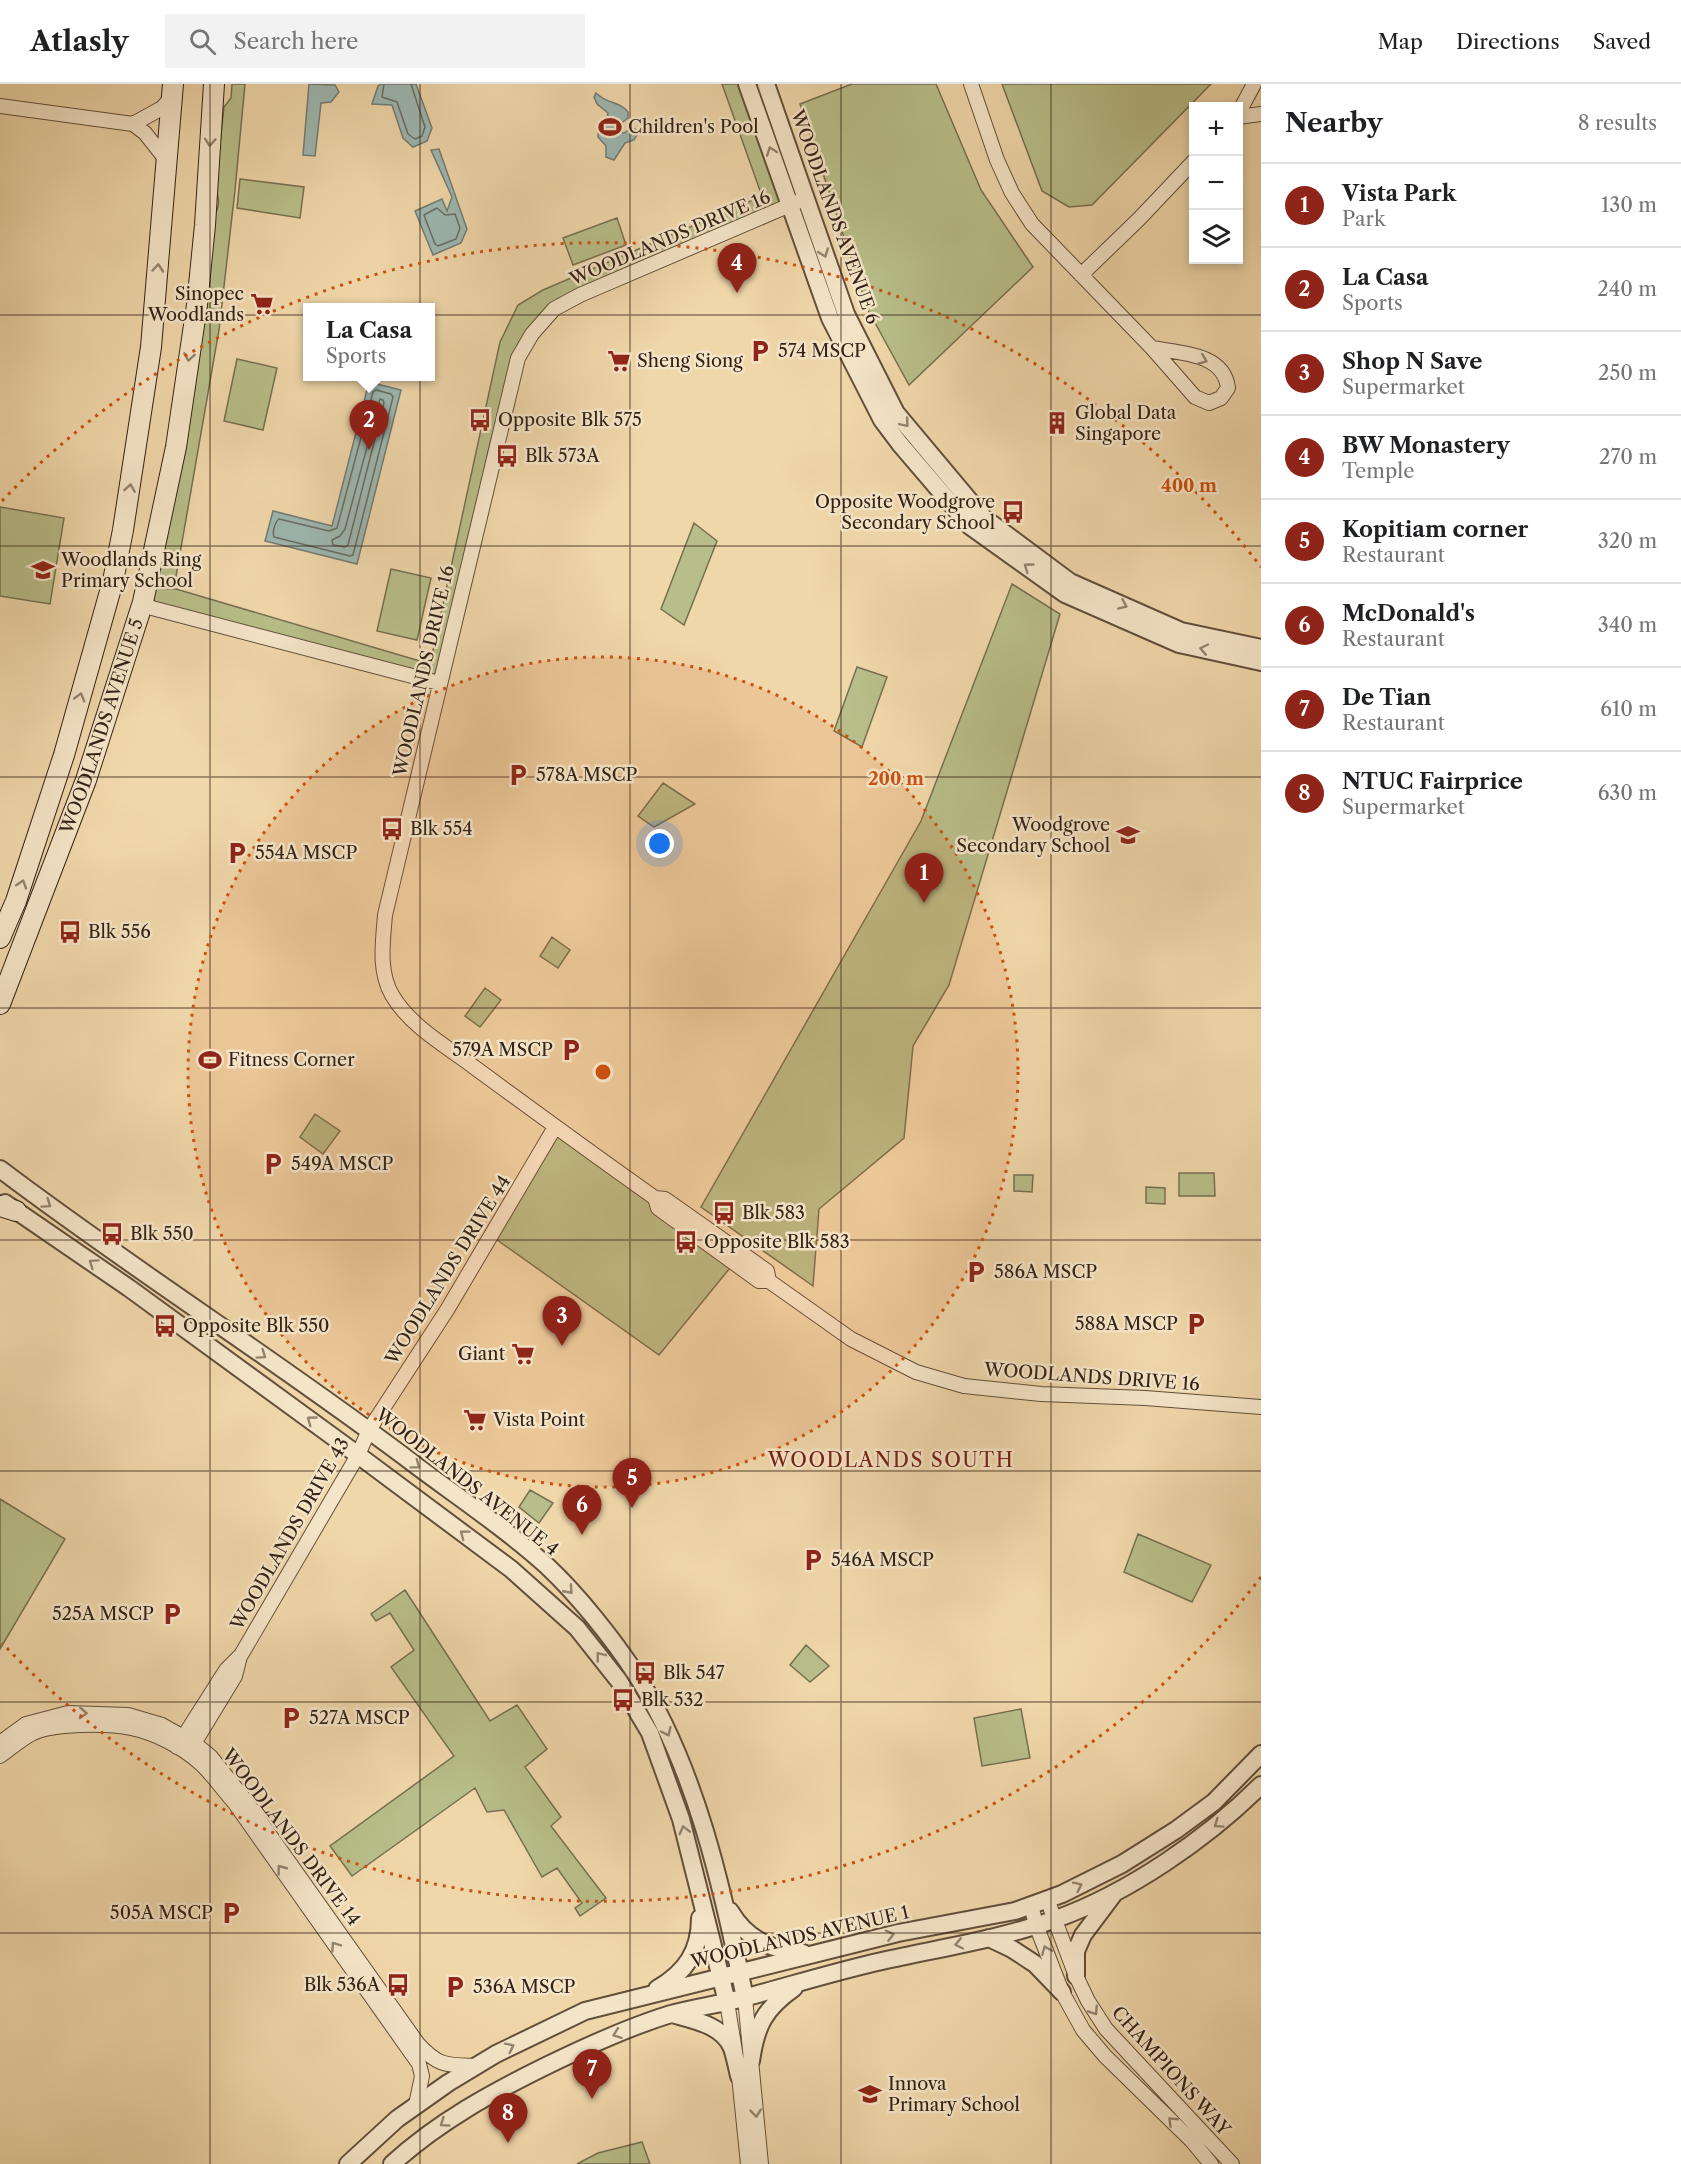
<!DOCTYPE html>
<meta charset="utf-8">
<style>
body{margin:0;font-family:"Libre Caslon Text",serif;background:#f2f2f2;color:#202124}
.controls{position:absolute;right:18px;top:18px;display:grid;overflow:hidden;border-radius:0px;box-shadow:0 3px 9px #0003}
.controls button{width:54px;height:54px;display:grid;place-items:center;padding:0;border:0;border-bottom:2px solid #e0e0e0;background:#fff;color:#202124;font:30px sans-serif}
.you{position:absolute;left:660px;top:760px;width:21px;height:21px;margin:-15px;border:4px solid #fff;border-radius:50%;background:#1a73e8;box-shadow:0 0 0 9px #1a73e833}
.badge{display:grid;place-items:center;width:39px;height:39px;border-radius:50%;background:#8f2418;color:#fff;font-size:20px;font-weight:700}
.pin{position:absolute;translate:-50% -50px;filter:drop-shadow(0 2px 3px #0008)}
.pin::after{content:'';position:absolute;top:32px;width:21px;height:18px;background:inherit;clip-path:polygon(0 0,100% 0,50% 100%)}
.popup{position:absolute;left:303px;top:219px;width:132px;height:78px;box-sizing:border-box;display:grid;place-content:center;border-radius:0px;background:#fff;filter:drop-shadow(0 2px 4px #0005);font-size:20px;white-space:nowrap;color:#757577}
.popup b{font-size:22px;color:#202124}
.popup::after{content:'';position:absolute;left:50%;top:100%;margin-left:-12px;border:12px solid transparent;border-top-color:#fff}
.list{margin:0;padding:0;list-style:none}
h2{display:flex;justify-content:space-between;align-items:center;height:78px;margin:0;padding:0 24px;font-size:26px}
h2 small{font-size:20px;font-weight:400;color:#757577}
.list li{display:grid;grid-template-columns:39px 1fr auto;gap:18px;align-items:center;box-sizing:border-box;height:84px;padding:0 24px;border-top:2px solid #e0e0e0}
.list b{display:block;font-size:22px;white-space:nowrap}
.list p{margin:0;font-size:20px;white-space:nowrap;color:#757577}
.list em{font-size:20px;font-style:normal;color:#757577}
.icon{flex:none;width:33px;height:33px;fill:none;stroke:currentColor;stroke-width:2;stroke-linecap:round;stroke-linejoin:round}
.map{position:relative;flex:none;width:1261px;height:2080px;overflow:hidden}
header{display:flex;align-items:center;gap:36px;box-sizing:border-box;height:84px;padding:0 30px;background:#fff;border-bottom:2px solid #e0e0e0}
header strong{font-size:28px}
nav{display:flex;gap:33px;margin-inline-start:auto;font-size:21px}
.search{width:420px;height:54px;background:#f2f2f2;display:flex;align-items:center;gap:15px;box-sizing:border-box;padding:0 21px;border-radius:0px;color:#757577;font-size:22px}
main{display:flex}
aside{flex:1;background:#fff}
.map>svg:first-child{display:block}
</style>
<header>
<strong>Atlasly</strong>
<div class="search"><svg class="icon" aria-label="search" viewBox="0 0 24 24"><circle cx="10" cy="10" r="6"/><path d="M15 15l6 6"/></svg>Search here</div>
<nav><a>Map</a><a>Directions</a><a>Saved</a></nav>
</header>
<main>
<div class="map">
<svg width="1261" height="2080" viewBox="0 0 1261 2080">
<rect width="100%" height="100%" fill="#f0d7aa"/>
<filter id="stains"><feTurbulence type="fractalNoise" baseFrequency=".00333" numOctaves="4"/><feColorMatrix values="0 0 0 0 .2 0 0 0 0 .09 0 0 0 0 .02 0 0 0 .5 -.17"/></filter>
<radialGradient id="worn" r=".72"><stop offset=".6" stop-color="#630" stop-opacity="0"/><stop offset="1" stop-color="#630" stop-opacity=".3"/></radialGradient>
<path fill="#b8be89" stroke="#767050" stroke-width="1.5" d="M232,0H245L235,106L219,246L174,504L152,502L212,133C220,126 220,114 215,105L224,23L231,14Z
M722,0H746L788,121L579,211L514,269L488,368L467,478L439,599L148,523L154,505H176L430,580L500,258L518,221L543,206L762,112Z
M852,0H936L981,106L1033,183L909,301L868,226L800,20Z
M1002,0H1211L1092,121L1069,123L1042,107Z
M240,95L304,103L300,134L237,124Z
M617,134L626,161L573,181L563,154Z
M237,275L277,284L263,346L224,337Z
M0,423L64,434L50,520L0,512Z
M694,439L717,457L684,541L661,525Z
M391,485L431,494L417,556L377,547Z
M1012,500L1060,530L949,901L913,962L904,1054L819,1125L813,1202L701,1123L921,737Z
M857,583L887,593L862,663L834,647Z
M663,699L695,720L654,743L638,732Z
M552,853L570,866L558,884L540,872Z
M485,904L501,916L480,943L465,932Z
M315,1030L340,1047L323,1070L300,1053Z
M556,1046L734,1179L659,1271L493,1153Z
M1179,1089H1214L1215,1112H1179Z
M1014,1091H1033L1032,1108L1014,1107Z
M1146,1103L1165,1104V1120L1146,1119Z
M530,1406L553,1419L539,1439L519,1423Z
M0,1415L65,1455L0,1565Z
M1138,1450L1211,1481L1192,1518L1124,1488Z
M405,1506L490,1637L517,1621L547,1665L525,1683L561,1733L551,1742L606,1814L580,1832L575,1824L582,1819L557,1784L542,1793L504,1726L487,1728L475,1704L352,1792L330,1762L454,1672L391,1583L414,1566L390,1529L376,1537L371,1530Z
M806,1561L829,1582L810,1598L790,1581Z
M1021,1625L1030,1674L982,1682L974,1634Z
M642,2058L650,2080H577L598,2069Z"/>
<path fill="#9db8b2" stroke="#737c74" stroke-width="1.5" d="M309,0L335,1L339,8L331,18L321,19L315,72L303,71Z
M381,0H416L432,44L427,57L413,63L403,54L392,21L372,20L378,2Z
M596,9C608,21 620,17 628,28V34L620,40V48L624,49L631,44L635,45L638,49L634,56L625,59L614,76L606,73V62L598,53C597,43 607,40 608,29L597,20L594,13Z
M439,65L467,145L461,159L433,171L415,127L442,115L447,127L452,113L431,66Z
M369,298L401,306L357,480L265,457L273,427L332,442Z"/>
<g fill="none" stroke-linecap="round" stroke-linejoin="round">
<path stroke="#686d64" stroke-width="1.5" d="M384,0L382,13L397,18L408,50L415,55L422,52L425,43L411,0
M437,124L445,131L455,130L460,144L456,155L438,162L435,160L424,131Z
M376,306L391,310L393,313L353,471L350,472L274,453C272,448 275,438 279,435L329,447L337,444L373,308Z
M380,315L383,316L384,319L348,461L345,463L333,461L332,456L340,452L345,445Z"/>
<g stroke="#624f3c" stroke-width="16">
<path id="minor" d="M971,0L997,76L1012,109L1032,140L1152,264L1195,313L1209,319L1221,314L1228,304C1224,269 1180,269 1152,264
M0,22L133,40L145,49L167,77
M1238,30L1254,0
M1238,33L1261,30
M133,40L162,24L172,13
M1081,191L1139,135L1194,77
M143,518L152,524L439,599
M655,1114L658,1124L759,1197H769L851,1255L916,1288L964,1302L1041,1310L1145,1314L1261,1323
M769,1197L767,1187L665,1115L655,1114C594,1071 534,1027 474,983C446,962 410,942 392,911C378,887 383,857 385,831L518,274L532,250L554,225L580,211L797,118
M0,1659L26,1640L68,1629L128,1631L162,1641L194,1659L211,1673L242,1712L418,1960C438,1982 446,1981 474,1982
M177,1663L226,1586L241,1571L358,1371L369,1346L447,1226L555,1043
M190,1666L235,1592L240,1572
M0,1672C10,1665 20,1656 31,1650C51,1639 108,1639 131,1644C155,1649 183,1663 201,1680C213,1691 223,1706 234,1718L419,1980L422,1992L416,2021
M1047,1815L1076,1892L1088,1917L1106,1945L1232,2080
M1031,1821L1036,1841L1062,1908L1083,1946L1105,1972L1192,2057L1211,2080
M745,1914L761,2080
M727,1918L739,1992L748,2080"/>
</g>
<g stroke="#624f3c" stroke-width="20">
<path id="tertiary" d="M747,0L830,234L882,336L900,360L970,442L1065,510L1179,560L1261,578
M766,0L846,230L896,329L984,434L1070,498L1181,547L1261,564
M0,1085C136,1188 281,1279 418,1383C461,1415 507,1446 547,1482C578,1511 613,1555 636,1590C696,1683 723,1806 745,1914
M5,1119L129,1204L358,1371L511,1485L577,1544L619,1597L650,1649L681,1735L727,1918
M730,1827C747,1856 770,1865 803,1869
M989,1854L1012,1865L1035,1880L1062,1908
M1076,1892V1867L1083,1851L1113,1811
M657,1905C686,1888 700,1867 700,1834
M672,1930C693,1936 723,1941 732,1964C735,1973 737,1983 739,1992
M751,1977C756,1942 764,1925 794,1904
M348,2080L397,2035L448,1999L496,1970L585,1927L898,1849L1015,1827L1062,1810L1122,1780L1176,1746L1214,1718L1261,1670
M392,2080C438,2038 491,2009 546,1982C587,1962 628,1943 671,1930C696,1923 722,1920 747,1913C792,1901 837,1887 882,1877C940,1864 1000,1855 1056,1835C1128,1809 1207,1755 1261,1701"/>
</g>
<g stroke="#332217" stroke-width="22">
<g id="secondary">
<path d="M0,854L16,817L64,671L113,497L123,446L151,263L173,0"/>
<path id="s1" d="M0,920L86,696L143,518L176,363L197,221L205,141L214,0"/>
<path d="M0,1122L16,1127"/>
</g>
</g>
<use href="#minor" stroke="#f5e5c8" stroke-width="14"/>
<use href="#tertiary" stroke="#f5e5c8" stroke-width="16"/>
<use href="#secondary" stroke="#f5e5c8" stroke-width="20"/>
</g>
<defs><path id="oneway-chevron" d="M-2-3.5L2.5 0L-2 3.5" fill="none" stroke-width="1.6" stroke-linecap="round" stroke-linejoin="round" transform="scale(1.5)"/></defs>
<g stroke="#948470">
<use href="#oneway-chevron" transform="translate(210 58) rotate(94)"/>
<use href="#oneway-chevron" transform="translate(771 67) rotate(-110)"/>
<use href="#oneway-chevron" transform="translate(824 169) rotate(70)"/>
<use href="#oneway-chevron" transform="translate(158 184) rotate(-85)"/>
<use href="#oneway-chevron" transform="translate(189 273) rotate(99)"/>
<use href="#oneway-chevron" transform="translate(1203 276) rotate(22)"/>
<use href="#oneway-chevron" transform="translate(905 339) rotate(50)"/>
<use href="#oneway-chevron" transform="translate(130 404) rotate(-81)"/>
<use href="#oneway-chevron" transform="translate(1028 483) rotate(-144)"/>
<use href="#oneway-chevron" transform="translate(1123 521) rotate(24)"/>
<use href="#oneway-chevron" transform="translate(1204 565) rotate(-168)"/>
<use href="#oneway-chevron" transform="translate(80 613) rotate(-74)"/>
<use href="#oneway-chevron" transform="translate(22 800) rotate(-72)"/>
<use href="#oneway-chevron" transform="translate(47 1120) rotate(35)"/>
<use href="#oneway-chevron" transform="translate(93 1179) rotate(-145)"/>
<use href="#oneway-chevron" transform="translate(262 1271) rotate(35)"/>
<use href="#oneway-chevron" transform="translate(311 1336) rotate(-144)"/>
<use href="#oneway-chevron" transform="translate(416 1381) rotate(37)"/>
<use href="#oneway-chevron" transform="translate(464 1450) rotate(-143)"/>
<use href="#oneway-chevron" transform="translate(569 1506) rotate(48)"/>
<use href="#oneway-chevron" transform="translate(600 1572) rotate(-128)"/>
<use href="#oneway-chevron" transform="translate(83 1629) rotate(2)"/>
<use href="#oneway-chevron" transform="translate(667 1648) rotate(65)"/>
<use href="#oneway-chevron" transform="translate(1218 1740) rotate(145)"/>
<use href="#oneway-chevron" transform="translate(684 1746) rotate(-104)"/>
<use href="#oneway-chevron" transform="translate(281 1785) rotate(-127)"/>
<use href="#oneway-chevron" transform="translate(1078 1802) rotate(-26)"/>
<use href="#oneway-chevron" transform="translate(890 1851) rotate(-14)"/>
<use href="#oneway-chevron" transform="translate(959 1860) rotate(168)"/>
<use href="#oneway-chevron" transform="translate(335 1862) rotate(-125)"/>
<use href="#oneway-chevron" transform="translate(1046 1866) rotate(-112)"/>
<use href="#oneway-chevron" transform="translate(1094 1927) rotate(57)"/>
<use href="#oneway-chevron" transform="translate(617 1950) rotate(160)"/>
<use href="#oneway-chevron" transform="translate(510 1963) rotate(-26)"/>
<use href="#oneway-chevron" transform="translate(756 2029) rotate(84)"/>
<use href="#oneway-chevron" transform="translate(1172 2037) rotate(-136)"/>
<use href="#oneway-chevron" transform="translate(444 2039) rotate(145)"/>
</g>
<path fill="none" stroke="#332217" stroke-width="1.5" stroke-opacity="0.55" d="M210,0V2080M420,0V2080M630,0V2080M841,0V2080M1051,0V2080M0,231H1261M0,462H1261M0,693H1261M0,924H1261M0,1156H1261M0,1387H1261M0,1618H1261M0,1849H1261"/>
<circle cx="603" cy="988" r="415" fill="#cd510e" fill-opacity=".12"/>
<g fill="none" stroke="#cd510e" stroke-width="3" stroke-dasharray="3 6">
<circle cx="603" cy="988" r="415"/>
<path d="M1261 1493A829 829 0 0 1 2 1559M2 417A829 829 0 0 1 1261 483"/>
</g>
<defs>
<g id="stadium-bare" transform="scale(1.8)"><path d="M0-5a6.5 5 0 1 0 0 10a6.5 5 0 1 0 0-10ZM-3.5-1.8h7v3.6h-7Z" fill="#8f2418" stroke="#f5e5c8" stroke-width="2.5" paint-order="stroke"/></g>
<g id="supermarket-bare" transform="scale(1.8)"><path d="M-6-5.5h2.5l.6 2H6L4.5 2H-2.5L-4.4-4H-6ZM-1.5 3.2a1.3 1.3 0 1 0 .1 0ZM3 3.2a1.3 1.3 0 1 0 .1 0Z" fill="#8f2418" stroke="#f5e5c8" stroke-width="2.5" paint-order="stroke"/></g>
<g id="parking-bare" transform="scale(1.8)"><path d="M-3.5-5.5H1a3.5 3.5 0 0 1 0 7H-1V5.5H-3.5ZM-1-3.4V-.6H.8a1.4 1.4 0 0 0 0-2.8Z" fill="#8f2418" stroke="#f5e5c8" stroke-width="2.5" paint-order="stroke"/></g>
<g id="bus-bare" transform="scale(1.8)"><path d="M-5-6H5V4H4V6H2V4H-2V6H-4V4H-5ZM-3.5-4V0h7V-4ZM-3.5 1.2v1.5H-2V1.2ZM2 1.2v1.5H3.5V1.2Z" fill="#8f2418" stroke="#f5e5c8" stroke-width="2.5" paint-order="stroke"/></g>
<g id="building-bare" transform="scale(1.8)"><path d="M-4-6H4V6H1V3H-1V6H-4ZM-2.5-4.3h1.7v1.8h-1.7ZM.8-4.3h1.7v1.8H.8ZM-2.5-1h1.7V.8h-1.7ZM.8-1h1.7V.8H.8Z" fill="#8f2418" stroke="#f5e5c8" stroke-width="2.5" paint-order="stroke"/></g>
<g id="school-bare" transform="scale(1.8)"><path d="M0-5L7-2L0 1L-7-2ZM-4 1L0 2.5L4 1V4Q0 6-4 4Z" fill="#8f2418" stroke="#f5e5c8" stroke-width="2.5" paint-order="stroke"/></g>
</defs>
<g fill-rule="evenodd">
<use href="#stadium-bare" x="610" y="43"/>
<use href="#supermarket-bare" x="262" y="220"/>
<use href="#parking-bare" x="760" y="267"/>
<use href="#supermarket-bare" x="619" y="277"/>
<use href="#bus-bare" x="480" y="336"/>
<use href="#building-bare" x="1057" y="339"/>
<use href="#bus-bare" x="507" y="372"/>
<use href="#bus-bare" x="1013" y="428"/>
<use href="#school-bare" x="43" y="486"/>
<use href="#parking-bare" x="518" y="691"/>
<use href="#bus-bare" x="392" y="745"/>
<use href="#school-bare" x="1128" y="751"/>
<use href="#parking-bare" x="237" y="769"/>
<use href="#bus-bare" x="70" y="848"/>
<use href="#parking-bare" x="571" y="966"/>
<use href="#stadium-bare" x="210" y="976"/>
<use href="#parking-bare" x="273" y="1080"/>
<use href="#bus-bare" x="724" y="1129"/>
<use href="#bus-bare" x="112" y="1150"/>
<use href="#bus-bare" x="686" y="1158"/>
<use href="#parking-bare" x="976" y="1188"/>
<use href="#parking-bare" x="1196" y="1240"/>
<use href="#bus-bare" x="165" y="1242"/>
<use href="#supermarket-bare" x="523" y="1270"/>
<use href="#supermarket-bare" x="475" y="1336"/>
<use href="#parking-bare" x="813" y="1476"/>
<use href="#parking-bare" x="172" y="1530"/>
<use href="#bus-bare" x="645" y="1589"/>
<use href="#bus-bare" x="623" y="1616"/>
<use href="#parking-bare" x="291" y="1634"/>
<use href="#parking-bare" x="231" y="1829"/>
<use href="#bus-bare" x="398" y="1901"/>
<use href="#parking-bare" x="455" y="1903"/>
<use href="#school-bare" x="870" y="2010"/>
</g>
<g text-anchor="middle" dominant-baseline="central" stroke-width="5" stroke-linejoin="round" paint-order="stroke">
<g font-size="18" fill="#332217" stroke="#f5e5c8" text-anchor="start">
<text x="628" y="43">Children's Pool</text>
<text x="244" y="210" text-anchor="end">Sinopec<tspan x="244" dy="21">Woodlands</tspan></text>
<text x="778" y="267">574 MSCP</text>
<text x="637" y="277">Sheng Siong</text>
<text x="1075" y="329">Global Data<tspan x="1075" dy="21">Singapore</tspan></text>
<text x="498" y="336">Opposite Blk 575</text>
<text x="525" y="372">Blk 573A</text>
<text x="995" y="418" text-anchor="end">Opposite Woodgrove<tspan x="995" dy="21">Secondary School</tspan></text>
<text x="61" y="476">Woodlands Ring<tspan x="61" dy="21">Primary School</tspan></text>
<text x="536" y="691">578A MSCP</text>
<text x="1110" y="741" text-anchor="end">Woodgrove<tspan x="1110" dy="21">Secondary School</tspan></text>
<text x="410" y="745">Blk 554</text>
<text x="255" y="769">554A MSCP</text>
<text x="88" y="848">Blk 556</text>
<text x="553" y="966" text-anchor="end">579A MSCP</text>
<text x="228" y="976">Fitness Corner</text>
<text x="291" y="1080">549A MSCP</text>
<text x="742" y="1129">Blk 583</text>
<text x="130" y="1150">Blk 550</text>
<text x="704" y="1158">Opposite Blk 583</text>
<text x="994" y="1188">586A MSCP</text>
<text x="1178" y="1240" text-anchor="end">588A MSCP</text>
<text x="183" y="1242">Opposite Blk 550</text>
<text x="505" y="1270" text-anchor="end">Giant</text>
<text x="493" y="1336">Vista Point</text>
<text x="831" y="1476">546A MSCP</text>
<text x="154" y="1530" text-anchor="end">525A MSCP</text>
<text x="663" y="1589">Blk 547</text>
<text x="641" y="1616">Blk 532</text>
<text x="309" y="1634">527A MSCP</text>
<text x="213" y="1829" text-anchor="end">505A MSCP</text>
<text x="380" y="1901" text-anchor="end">Blk 536A</text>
<text x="473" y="1903">536A MSCP</text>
<text x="888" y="2000">Innova<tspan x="888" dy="21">Primary School</tspan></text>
</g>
<g font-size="18" fill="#332217" stroke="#f5e5c8">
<text transform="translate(835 133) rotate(70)">WOODLANDS AVENUE 6</text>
<text transform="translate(670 154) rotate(-23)">WOODLANDS DRIVE 16</text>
<text transform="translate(424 587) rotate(-77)">WOODLANDS DRIVE 16</text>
<text stroke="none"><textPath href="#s1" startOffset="296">WOODLANDS AVENUE 5</textPath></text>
<text transform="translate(448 1186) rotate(-58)">WOODLANDS DRIVE 44</text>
<text transform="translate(1092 1293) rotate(4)">WOODLANDS DRIVE 16</text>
<text transform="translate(467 1398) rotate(38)">WOODLANDS AVENUE 4</text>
<text transform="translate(290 1450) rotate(-60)">WOODLANDS DRIVE 43</text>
<text transform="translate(291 1753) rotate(53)">WOODLANDS DRIVE 14</text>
<text transform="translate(800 1853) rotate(-13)">WOODLANDS AVENUE 1</text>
<text transform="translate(1171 1987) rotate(48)">CHAMPIONS WAY</text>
</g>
<g font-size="20" letter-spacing="1.5" fill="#7a1f14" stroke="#f5e5c8">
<text x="891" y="1376">WOODLANDS SOUTH</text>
</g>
</g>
<circle cx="603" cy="988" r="9" fill="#cd510e" stroke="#f5e5c8" stroke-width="3"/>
<g font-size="18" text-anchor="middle" font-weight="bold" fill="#cd510e" stroke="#f5e5c8" stroke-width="5" stroke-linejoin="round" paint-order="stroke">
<text x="1189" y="408">400 m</text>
<text x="896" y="701">200 m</text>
</g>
<rect width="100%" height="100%" filter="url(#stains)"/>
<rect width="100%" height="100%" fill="url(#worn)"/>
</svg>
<div class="controls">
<button>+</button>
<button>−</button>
<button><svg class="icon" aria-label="layers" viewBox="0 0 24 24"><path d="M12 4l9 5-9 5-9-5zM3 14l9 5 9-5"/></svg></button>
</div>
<div class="you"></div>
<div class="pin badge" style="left:924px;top:819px">1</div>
<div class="pin badge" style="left:369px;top:366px">2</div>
<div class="popup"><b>La Casa</b>Sports</div>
<div class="pin badge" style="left:562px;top:1262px">3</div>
<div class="pin badge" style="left:737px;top:209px">4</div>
<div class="pin badge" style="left:632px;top:1424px">5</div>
<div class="pin badge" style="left:582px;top:1451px">6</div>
<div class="pin badge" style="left:592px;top:2015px">7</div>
<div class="pin badge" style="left:508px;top:2059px">8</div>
</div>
<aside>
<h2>Nearby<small>8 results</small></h2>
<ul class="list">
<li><span class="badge">1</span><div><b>Vista Park</b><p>Park</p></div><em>130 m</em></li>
<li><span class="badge">2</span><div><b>La Casa</b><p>Sports</p></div><em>240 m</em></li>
<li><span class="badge">3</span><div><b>Shop N Save</b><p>Supermarket</p></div><em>250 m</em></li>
<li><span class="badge">4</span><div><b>BW Monastery</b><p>Temple</p></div><em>270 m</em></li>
<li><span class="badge">5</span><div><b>Kopitiam corner</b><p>Restaurant</p></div><em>320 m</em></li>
<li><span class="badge">6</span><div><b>McDonald's</b><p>Restaurant</p></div><em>340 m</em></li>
<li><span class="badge">7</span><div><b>De Tian</b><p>Restaurant</p></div><em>610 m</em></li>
<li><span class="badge">8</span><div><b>NTUC Fairprice</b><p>Supermarket</p></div><em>630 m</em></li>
</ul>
</aside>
</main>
